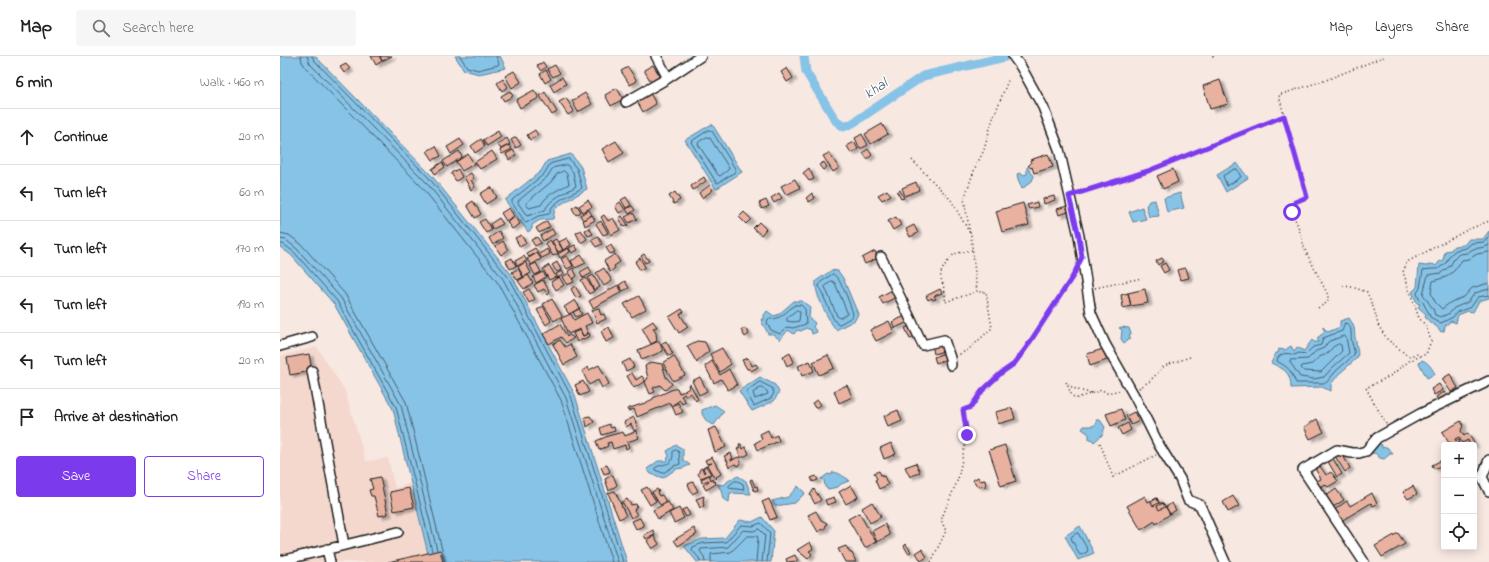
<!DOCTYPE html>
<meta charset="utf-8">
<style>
body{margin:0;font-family:"Indie Flower",sans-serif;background:#f6f6f6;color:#222}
.controls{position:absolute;right:12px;bottom:12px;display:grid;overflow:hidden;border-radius:4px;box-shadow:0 2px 10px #0003}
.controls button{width:36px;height:36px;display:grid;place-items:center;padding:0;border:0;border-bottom:1px solid #e0e0e0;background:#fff;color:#222;font:20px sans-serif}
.stop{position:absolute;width:12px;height:12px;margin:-9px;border:3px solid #7c3aed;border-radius:50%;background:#fff}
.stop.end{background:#7c3aed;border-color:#fff;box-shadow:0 1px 4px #0008}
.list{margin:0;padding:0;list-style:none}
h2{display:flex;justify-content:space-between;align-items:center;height:52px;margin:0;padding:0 16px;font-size:17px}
h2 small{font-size:13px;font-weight:400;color:#767676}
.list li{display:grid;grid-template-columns:26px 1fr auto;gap:12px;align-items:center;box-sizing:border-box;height:56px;padding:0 16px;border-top:1px solid #e0e0e0}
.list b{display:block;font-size:15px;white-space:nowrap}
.list em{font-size:13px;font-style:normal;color:#767676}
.actions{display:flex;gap:8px;padding:12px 16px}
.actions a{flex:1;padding:9px 0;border:1px solid #7c3aed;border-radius:4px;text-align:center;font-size:14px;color:#7c3aed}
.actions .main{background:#7c3aed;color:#fff}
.icon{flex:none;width:22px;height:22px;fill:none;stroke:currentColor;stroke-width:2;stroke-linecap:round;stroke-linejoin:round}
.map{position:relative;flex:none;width:1209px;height:506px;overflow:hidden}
header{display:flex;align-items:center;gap:24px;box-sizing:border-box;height:56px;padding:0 20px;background:#fff;border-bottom:1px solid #e0e0e0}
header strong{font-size:19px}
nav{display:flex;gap:22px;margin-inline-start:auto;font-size:14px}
.search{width:280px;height:36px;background:#f6f6f6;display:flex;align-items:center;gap:10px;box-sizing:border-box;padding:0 14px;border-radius:4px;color:#767676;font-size:15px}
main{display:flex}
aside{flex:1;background:#fff}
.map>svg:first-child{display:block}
</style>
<header>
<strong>Map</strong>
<div class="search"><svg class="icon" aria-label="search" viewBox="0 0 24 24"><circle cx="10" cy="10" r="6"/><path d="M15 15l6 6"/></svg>Search here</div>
<nav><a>Map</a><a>Layers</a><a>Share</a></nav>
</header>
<main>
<aside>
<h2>6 min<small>Walk · 460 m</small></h2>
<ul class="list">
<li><svg class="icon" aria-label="ahead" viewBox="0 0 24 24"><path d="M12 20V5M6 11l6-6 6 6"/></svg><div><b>Continue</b></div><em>20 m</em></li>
<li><svg class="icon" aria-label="left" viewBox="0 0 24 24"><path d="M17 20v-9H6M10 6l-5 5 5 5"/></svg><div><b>Turn left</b></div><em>60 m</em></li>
<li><svg class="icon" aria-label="left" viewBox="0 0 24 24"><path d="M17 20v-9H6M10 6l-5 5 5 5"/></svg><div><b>Turn left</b></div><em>170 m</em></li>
<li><svg class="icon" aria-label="left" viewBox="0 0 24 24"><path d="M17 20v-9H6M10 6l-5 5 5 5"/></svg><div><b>Turn left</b></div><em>190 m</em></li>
<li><svg class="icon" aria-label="left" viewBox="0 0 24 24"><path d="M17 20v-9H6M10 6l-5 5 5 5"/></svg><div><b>Turn left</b></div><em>20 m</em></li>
<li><svg class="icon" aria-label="arrive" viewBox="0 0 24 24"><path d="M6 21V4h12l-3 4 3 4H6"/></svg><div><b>Arrive at destination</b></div></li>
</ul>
<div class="actions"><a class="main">Save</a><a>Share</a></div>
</aside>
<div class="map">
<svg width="1209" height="506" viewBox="0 0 1209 506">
<defs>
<filter id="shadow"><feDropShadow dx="4" dy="2.5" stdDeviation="1" flood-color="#0004"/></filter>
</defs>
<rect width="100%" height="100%" fill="#f8e8e2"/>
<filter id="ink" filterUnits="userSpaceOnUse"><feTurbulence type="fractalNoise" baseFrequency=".025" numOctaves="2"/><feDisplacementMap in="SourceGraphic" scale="8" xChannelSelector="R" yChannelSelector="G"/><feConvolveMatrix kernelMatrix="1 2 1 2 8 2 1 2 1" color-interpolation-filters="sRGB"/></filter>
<g filter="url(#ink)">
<path fill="#f4d8ce" d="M37,291L65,335L86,405L108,402L115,432L131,427L150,506H0V300Z"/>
<path fill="#87c3e7" stroke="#5c8096" d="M0,0H35L152,120L231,218L295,339L347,506H150L113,353L54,248L11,199L0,191Z
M175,0H220L226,12L199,18L184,14Z
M432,68L462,116L436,133L405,84Z
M291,98L301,111L307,133L283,147L275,153L273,163L260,164L252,169V173L248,176L225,144L261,115L267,105Z
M957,107L968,122L946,136L937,119Z
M747,111L754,120L752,125L742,133L738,123L737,118L740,117L743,119L747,118Z
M900,137L904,152L887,156L884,142Z
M875,144L879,160L869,161L866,150L869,145Z
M862,151L866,163L853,166L849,156Z
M1209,175V242L1199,245L1193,256L1188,255L1178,259L1176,267L1171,265L1165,270L1164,275L1161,276C1156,268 1151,269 1145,261L1146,258L1138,251L1140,248L1137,247L1132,236L1137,231L1139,209L1146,210L1153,208L1156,210L1159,206L1163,204L1165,195L1171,194L1174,190L1184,189L1189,183H1203Z
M552,214L558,215L563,222L578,258L575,264L556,274C548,263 534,238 536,225Z
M514,245H522L530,251L529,262L535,267L533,271L537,276L532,278L531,274L526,272L521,275L517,274L514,278L508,274L500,284L493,278H488C486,272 482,269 481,263L484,264V259L487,255L494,260L499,258Z
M1069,262C1077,273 1073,275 1076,286C1077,293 1079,296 1077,302L1059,318L1051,328V335L1042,331L1011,332C1011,316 1004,313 991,307L996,297H998L999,293L1005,294L1011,290L1014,295L1015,294L1017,291L1024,295L1032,284L1034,286H1039L1037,282L1045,276L1042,270L1048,276L1060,271V265Z
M841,271L849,272L851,278L849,279L851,283L848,284L844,287L841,283L842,274L839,272Z
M1142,304C1148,306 1152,312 1155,318L1147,322L1139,307Z
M480,321L495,329L499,336L494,345L472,355L459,335Z
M435,349L444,355L434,369L427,366L422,358V354Z
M816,364H820L825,371L822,379L814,386L811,383H809V378L802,373L804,370H813L817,367Z
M1097,387L1102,389V392L1107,391L1113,398H1110L1104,403L1100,402L1095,397L1090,398V393L1095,392Z
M396,389L403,393V404L410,409L403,412L396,413L383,422L371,418L367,413L378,405H386L389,400L387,395Z
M553,416C560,417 562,420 568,423L569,425L561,428L558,431L548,433L545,431L544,424L541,423L548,418L551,419Z
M458,420L466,425L471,438L450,437L449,446L443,443L441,434L437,428L444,429L448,425Z
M518,430L525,437L515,447L495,450L492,445L508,441Z
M482,461L494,475L491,506H417L404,490L422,483L445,482L460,464L472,466Z
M800,470L814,497L798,504L785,480Z"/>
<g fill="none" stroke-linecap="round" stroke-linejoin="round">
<path stroke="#475f6d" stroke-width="1" d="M21,0L22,6L26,12L141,130L218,227L281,344L332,506
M27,0L30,8L146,126L223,223L286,342L338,506
M32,0L34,4L149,122L228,221L291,340L343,506
M180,0L187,11L198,14L218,9L219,7L216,0
M429,74L432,75L456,114L455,116L438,127L436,126L411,86L412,85Z
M427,81L430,82L449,112L448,114L440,120L438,119L418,88L419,86Z
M289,103L297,113L302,132L280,144L272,151L269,158L258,160L246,167L232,147V144L264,118L270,108Z
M287,109L293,116L296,130C285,138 271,141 265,154L247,160L238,147V145L267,121L273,112Z
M955,113H957L961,121L947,130L943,120Z
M284,115L287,118L289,128C278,134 267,138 261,149L249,152L246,148L247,146L271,126L277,118Z
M0,177L9,179L21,188L65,238L126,346L165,506
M1209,181L1204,186L1192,187L1186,192L1176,194L1170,199L1166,207L1158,213H1152L1143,214L1140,232L1137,237L1139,243L1143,246C1145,252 1149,255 1150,261L1161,267L1173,261L1177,256L1191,251L1198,241L1209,239
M0,183L6,184L17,193L61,242L121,349L157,494
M0,188H3L14,196L57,245L116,351L152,495
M1209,189L1205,191L1193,193L1187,197L1179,198L1174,203L1170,210L1161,217L1148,219L1143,238L1153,253L1155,259L1161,261L1170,257L1174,252L1188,246L1195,237L1209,233
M1209,196L1197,198L1189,203L1182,204L1174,215L1166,221L1153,225L1151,237L1155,246L1162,253L1171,246L1184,241L1192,232L1209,227
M553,218C561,222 570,248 573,258L572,261L558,269L553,262L539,230L540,227Z
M552,225L555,227L567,256V258L560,262L557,260L545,231Z
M515,249H521L525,253L526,268L513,272L507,271L500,278L491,274L487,267L488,263C501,264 505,256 515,249Z
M517,254L520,256L519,265L513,266L507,265V262Z
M1065,267L1068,268C1073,274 1070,280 1072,287C1073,292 1075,294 1074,299L1056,315L1046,327H1016C1010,313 1010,313 997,305C998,297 1007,296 1014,299L1019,297L1026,298L1033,291L1041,289L1043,282L1062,275Z
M1064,280L1066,281L1069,297L1052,312L1044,321L1034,323L1020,321L1010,306V304L1028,303L1036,295L1044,292L1048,286Z
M1059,288L1061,289L1062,295L1041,316L1024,315L1021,312L1022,310L1032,308L1039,301L1047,298L1053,291Z
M480,326L492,332L494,337L491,342L474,350L466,336Z
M481,332L487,335L488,338L475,343L473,337Z
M396,394L399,396L400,408L394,410L383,417L375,414V412C383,406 394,412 393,396Z
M455,425H458L463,428L464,434L449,432V430Z
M798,477L808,494L807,496L801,499L799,498L791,482L792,480Z
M420,506L419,502L412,494L413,491L423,487L446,486L461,469L473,470L481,467L490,477L487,506
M425,506L424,501L420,495L421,493L448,491L463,474L473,475L479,473L485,479L482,506
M431,506V498L451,496L467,480H477L478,482L476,506"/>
<path stroke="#87c3e7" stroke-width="9" d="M524,0L526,16L556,65L564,71L573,67L643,20L725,1"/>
</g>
<path fill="#e9b2a0" stroke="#1c1c1c" filter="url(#shadow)" d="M91,0H99L102,5L96,9Z
M100,0H112L102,5Z
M263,6L266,11L261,15L257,10Z
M66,8L70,13L64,17L60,11Z
M275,9L280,17L273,21L267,13Z
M373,9L380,20L371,26L364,14Z
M348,11L357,25L350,29L341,15Z
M507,12L513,22L507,26L501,16Z
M266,14L271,23L265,27L260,18Z
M234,15L241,26L232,32L225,20Z
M282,21L286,28L274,36L270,29Z
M223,23L228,31L222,35L217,27Z
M940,24L948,48L930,53L923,30Z
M337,32L343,43L331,50L325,39Z
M254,34L259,42L240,52L236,44Z
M230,35L233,40L224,45L221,40Z
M265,36L277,56L272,59L260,40Z
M305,37L312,48L298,56L292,45Z
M370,37L376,48L363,56L357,45Z
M286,42L294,55L288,59L279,46Z
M602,68L608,78L591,88L585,78Z
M255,74L258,79L250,84L247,79Z
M218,75L221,81L207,90L203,84Z
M582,78L588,89L580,93L575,82Z
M236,81L241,89L236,92L231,84Z
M227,82L230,88L221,93L217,88Z
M180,83L184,89L171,98L167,91Z
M201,83L205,90L195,97L191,90Z
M336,85L344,97L329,106L322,93Z
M574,86L578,93L571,97L567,90Z
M229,89L232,93L222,98L220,94Z
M156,90L161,100L153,104L147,95Z
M588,93L592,99L587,103L583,97Z
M233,94L236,99L229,104L226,98Z
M179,95L182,101L167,111L163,105Z
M212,95L217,103L200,113L195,106Z
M549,97L559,112L553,116L543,100Z
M188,98L194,108L182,115L176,106Z
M768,98L773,111L754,117L752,111L751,112L748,110L751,107L750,104Z
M162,106L165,111L155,118L152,113Z
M544,106L547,111L543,114L539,109Z
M529,112L534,123L529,125L523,117Z
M178,113L182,121L176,125L171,117Z
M893,113L898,126L883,133L877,120Z
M191,117L194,122L191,124L195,131L191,134L184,121Z
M424,121L426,125L413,134L411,130Z
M515,123L520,132L506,139L501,130Z
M636,126L639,134L625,140L622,132Z
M430,129L433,134L422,142L419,137Z
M211,131L217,141L206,148L200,138Z
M607,134L611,139L602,144L598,139Z
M620,134L624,142L621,143L617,136Z
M395,136L400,144L394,148L389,140Z
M499,137L502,142L494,147L491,142Z
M532,137L535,142L529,146L526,142Z
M774,140L775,144L764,148L763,143Z
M346,141L351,149L346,152L341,144Z
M308,144L312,151L303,156L299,150Z
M486,144L489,150L482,153L479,147Z
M193,145L201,158L195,162L187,149Z
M340,146L345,154L339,157L335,150Z
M757,146L758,151L749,153L747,149Z
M743,147L749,169L722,176L716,155Z
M297,149L301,156L296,159L292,152Z
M352,150L355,154L349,158L346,153Z
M787,150L788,156L779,159L777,153Z
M229,152L234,160L226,165L221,157Z
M309,154L312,159L303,164L300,159Z
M464,156L471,163L466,168L459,161Z
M353,157L357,163L349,167L345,161Z
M312,159L315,164L305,170L303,164Z
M324,159L328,165L333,162L340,174L331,179L321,161Z
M342,160L348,169L344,171L339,162Z
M236,161L240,168L232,173L227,166Z
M616,161L621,169L613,174L608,165Z
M219,162L223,168L213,173L210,168Z
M205,163L212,174L206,177L199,166Z
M267,165L270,171L259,177L256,172Z
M321,165L328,177L323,179L316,168Z
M479,166L486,173L481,179L473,172Z
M634,169L638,177L630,181L626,173Z
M309,172L313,178L308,180L305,174Z
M272,173L275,178L263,185L260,180Z
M301,174L307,183L301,187L296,177Z
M219,175L223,182L213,189L209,182Z
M241,179L246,187L240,191L235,182Z
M318,180L322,188L316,191L311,184Z
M257,181L261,187L255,190L251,184Z
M287,182L291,189L283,194L279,186Z
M276,183L283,194L278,196L272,185Z
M270,184L278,197L273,200L265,187Z
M223,185L228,194L221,199L215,190Z
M295,189L298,194L292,197L289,192Z
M331,189L335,196L330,198L326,192Z
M255,192L258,196L249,201L246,197Z
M288,192L290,196L280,202L278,198Z
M267,193L270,198L262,202L259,198Z
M595,195L598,202L585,208L582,202Z
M257,197L261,203L251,209L247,203Z
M335,198L340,206L334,210L335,212L330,216L324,205Z
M364,198L369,205L365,207L361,200Z
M301,199L306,207L295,212L291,205Z
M244,200L247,205L237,210L235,205Z
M287,200L293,210L287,213L281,203Z
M232,202L236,210L230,213L226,205Z
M360,202L365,211L360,214L355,206Z
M882,202L884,205L878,209L876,205Z
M245,206L251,217L244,221L238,211Z
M277,206L281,214L277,216L272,209Z
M256,207L261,216L255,219L250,210Z
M885,207L889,214L884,217L880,210Z
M269,209L276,221L269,224L263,213Z
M309,211L312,217L303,222L300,216Z
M293,212L297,220L293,223L288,215Z
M324,212L332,225L324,230L316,217Z
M906,212L909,222L900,224L897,214Z
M238,213L243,221L237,224L232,216Z
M282,215L284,218L278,222L276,218Z
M263,216L266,221L256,227L253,221Z
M289,217L294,226L287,229L282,221Z
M248,219L253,227L244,233L238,225Z
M313,219L320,231L314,234L308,222Z
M279,221L284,229L276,234L271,226Z
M306,222L314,235L309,238L301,224Z
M263,224L270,237L268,239L264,233L258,236L254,229Z
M345,225L349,232L343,235L339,229Z
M338,229L342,236L313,252L309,245Z
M295,230L301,240L296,242L291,233Z
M249,233L255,243L249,247L243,236Z
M614,233L618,240L603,248L599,241Z
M660,233L662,237L654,240L656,243L653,244L652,242L648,244L646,240Z
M865,233L868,247L851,250L848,237Z
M848,237L851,250L843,252L841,239Z
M359,240L366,253L352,261L344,248Z
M272,243L282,260L274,265L263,248Z
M295,244L300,252L289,258L284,251Z
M263,250L271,265L266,269L257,254Z
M318,252H319L320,254H319L321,259L324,258L326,263L317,267L312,254Z
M299,253L302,258L296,261L293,256Z
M402,253L404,256L400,258L408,271L399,277L389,261Z
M307,257L312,267L305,270L308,278L303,280L300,273L288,278L281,262L291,258L294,264Z
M625,260L628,266L615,272L612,266Z
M373,265L377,271L373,272L376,277L377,285L371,288L362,272Z
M609,265L614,276L596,285L590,274Z
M280,268L287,281L289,279L294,282L286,287L281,281L269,288L263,278Z
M630,270L635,281L630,283L625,272Z
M329,271L334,282L326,286L321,275Z
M465,272L469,278L465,281L461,274Z
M300,274L303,280L309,277L310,280L297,286L293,277Z
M280,284L285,291L290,288L297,301L284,309L273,288Z
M379,285L383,295L362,304L358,294Z
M386,285L393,298L389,300L381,288Z
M417,285L425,286L429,295L419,303L417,307L407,290Z
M663,285L666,294L654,298L652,289Z
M442,292L451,308L440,316L430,298Z
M823,293L827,304L810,310L807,298Z
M667,296L670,302L656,307L654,301Z
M510,297L514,306L507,310L503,301Z
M29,298L32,315L10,319L7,302Z
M548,299L554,312L539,319L533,306Z
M394,300L405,319L393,325L383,307Z
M468,302L472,310L476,308L478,311L471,315L470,313H467L462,304Z
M350,303L354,311L346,315L342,307Z
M432,305L440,319L449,313L457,329L448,334L441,323L434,327L425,310Z
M530,305L534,315L522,320L518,310Z
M371,306L382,308L386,321L392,328L385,334L380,329L373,332L375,336L370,338L365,326L368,322L365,310Z
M319,309L329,328L322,332L318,324L309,329L302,315L308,311L309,314Z
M352,317L356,324L362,320L365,325L354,332L347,320Z
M1170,318L1178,332L1171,336L1162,323Z
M420,321L427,335L419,339L412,325Z
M303,325L309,336L300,340L295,329Z
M410,328L418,343L416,345L411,337L405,340V338L401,340L406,346L402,348L400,344L391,350L390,347L357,361L354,353L348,355L347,353L365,347L373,343V342L391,334L397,332L399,337L403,336L409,332L408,329Z
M1159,328L1163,334L1154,339L1151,333Z
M567,329L572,341L559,347L554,335Z
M1164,336L1167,341L1159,346L1156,341Z
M538,344L541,349L535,352L532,347Z
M398,347L403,356L396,359L392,350Z
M732,352L735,363L718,368L715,356Z
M841,353L845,364L831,370L826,358Z
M618,354L622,365L608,371L604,360Z
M854,356L859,365L851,369L846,360Z
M310,360L314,366L307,371L305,361Z
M354,361L358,373L354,375L351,368L346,371L344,366Z
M1037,363L1044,376L1030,383L1024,371Z
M1181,365L1183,369L1181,375L1184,380L1188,377L1195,389H1190L1188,384L1182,387L1179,381L1175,383L1176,385L1177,384L1180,385L1177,389H1172L1170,386L1169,387L1162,376Z
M848,367L851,374L842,379L838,372Z
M329,368L331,372L334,371L335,375L322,379L320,372Z
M436,371L446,391L435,396L428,374Z
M488,374L491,382L497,379L499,385L478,394L475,387L482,383L480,378Z
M356,375L359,382L347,386L349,391L346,393L345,389L333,393L331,386L327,387L328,390L319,394L316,385L328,380L343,376L345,380Z
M611,387L616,398L604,403L600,392Z
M459,388H461L463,393L466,391L469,398L461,402L458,395L457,393L460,391Z
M725,389L736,425L721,430L709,394Z
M1061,396L1070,412L1065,416L1055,400Z
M451,397L453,403H451V405L458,401L461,405L458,410L455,408L449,411L447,407L448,406V405H447L444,400Z
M432,401L441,418L436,421L437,422L435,423L427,409L432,407L427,408L425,404Z
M1052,401L1062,418L1057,421L1047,404Z
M1164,403V408L1154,413L1152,409Z
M636,407L640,416L630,421L625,411Z
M1038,407L1046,419L1051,416L1058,425L1048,431L1045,428L1041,430L1047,438L1043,440L1033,427L1041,423L1033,409Z
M327,409L330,416L324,418L321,411Z
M426,410L431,418L421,422L418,418L420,413L422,412L424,417L425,416L423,412Z
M599,415L602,421L604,420L608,429L599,433L595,424L597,423L594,417Z
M333,419L337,429L329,435L325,423Z
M429,419L431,424L432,423L434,426L435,425L436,428L426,434L423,429L429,425L428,424L422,427L421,423Z
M536,420L538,424L533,426L531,422Z
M100,421L108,458L99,460L94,440H91L89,434L93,433L90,423Z
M698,421L700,425L705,424L706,430L698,431L693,424Z
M472,423L475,431L477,430L478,434L474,435L470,424Z
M413,426L418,435L412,438L408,428Z
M571,429L578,441L566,448L559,436Z
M1133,430L1137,438L1128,443L1123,436Z
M367,431L376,445L370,449L361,434Z
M129,432L134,451L114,455L110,436Z
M377,433L379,435L377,436L379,440L382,439L386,446L380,449L372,436Z
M534,433L541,444L535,448L530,439Z
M1056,433L1064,444L1053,451L1046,440Z
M335,435L346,460L339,463L328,437Z
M1092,437L1097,448L1093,450L1091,447L1061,465L1054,454L1067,445L1070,450Z
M424,440L423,446L424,450L420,452L416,443Z
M865,440L868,446L877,442L879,447H883L890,458L876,468L875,465L861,474L847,450Z
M953,440L959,450L948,456L943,446Z
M554,441L556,446L547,449L545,444Z
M877,442L879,447L873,450L871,446Z
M347,443L351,449L356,448L357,450L354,454L357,459L351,462L343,447L341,448L340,447Z
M489,443L497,461L490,464L482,446Z
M388,446L393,454L378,463L373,454Z
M592,446L601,461L590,467L582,452Z
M883,447L885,451L879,454L877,450Z
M892,447L896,454L890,458L886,451Z
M399,452L404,462L394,467L389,457Z
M406,452L410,459L406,461L402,454Z
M536,455L541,464L547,467L544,474L543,473L538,476L528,459Z
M579,457L596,486L585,492L568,463Z
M360,462L364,470L356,473L352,465Z
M605,468L610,479L597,486L592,475Z
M414,472L417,478L398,490L394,484Z
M373,474L375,479L366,483L364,479Z
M1118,477L1125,488L1102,501L1095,490Z
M374,480L379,488L372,493L367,485Z
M530,486L533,493L529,495L532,498L528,503L517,494Z
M626,488L631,496L628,497L624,490Z
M566,490L570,497H572L576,506H565L558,493Z
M642,493L647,501L641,505L636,497Z
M160,494L163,506H108L148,497Z
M515,499L518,505L507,506L506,503Z"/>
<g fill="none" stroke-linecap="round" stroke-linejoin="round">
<g stroke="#1c1c1c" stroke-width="12">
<path id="minor" d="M376,0L388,22
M733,0L741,11L763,51L779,93L799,180L811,257L825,288L856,343L879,389L900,423L908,444L920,449L945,506
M346,46L388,22L421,0
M601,201L643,289L664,284L670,302L671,309
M0,290L32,281
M32,315L64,489
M1209,404L1202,421L1209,435
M47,493L50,506
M0,505L118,476
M1084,506L1023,414L1057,394L1072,397H1079L1086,395L1097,382L1140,358L1209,325"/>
</g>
<path stroke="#1c1c1c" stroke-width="1.5" stroke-dasharray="1 3" stroke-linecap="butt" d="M933,0L934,3
M1004,60L1027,141L1015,146L1012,156L1018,170L1025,194L1048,239V246L1038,252
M632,104L671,144L691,179L697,236H706L712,272L688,294L678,299
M798,137L868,115L1004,60L999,39L1046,24L1106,0
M690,177L684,143L695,112L704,94L712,65L729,22
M692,194L674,198C670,203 663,210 661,217C659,222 667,234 665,246L696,236
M1063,230L1072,231L1087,236L1095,256L1098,269L1107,283L1128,300L1138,298L1142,301
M815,232L862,222
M859,332L870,325L884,310L910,301
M811,337C802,335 793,334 786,326L792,340L797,342L822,334L827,337L842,334
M1106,368L1086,332L1110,320L1129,305L1146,298L1151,285L1146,270L1139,262L1123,216L1127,206L1187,174L1209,165
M820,387L833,421L876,399
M651,506L666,475L661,464L678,423L687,379L683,354L691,351L702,335L721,317L734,308L747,292L795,216"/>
<use href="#minor" stroke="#fff" stroke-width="9"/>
</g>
</g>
<g fill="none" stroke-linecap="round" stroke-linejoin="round" filter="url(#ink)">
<path stroke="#7c3aed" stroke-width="5" d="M687,379L683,354L691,351L702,335L721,317L734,308L746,292L793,220L802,201L799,180L789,140L868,115L1004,60L1027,141L1015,146L1012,156"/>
</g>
<g text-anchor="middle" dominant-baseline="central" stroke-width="3" stroke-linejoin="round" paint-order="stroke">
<g font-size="15" font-style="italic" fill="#475f6d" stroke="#fff">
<text transform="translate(596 33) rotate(-33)">khal</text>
</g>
</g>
</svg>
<div class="controls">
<button>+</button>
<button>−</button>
<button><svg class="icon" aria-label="locate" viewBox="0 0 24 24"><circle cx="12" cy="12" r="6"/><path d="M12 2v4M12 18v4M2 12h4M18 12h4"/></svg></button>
</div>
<div class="stop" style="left:1012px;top:156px"></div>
<div class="stop end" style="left:687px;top:379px"></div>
</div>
</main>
